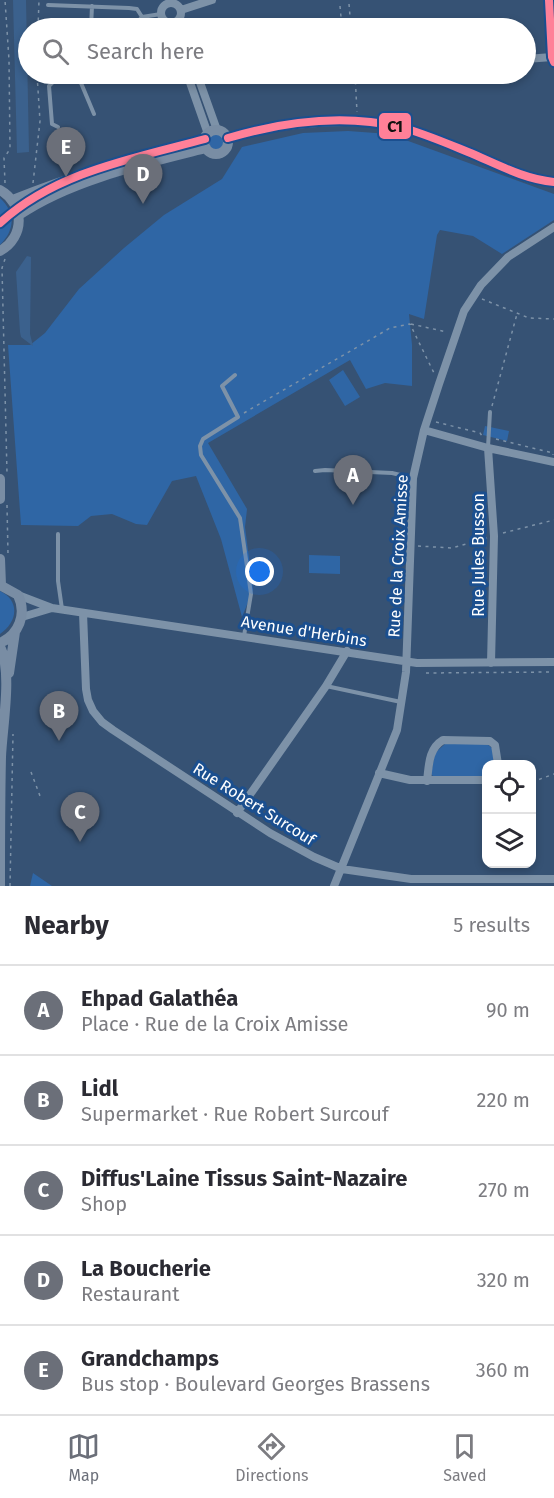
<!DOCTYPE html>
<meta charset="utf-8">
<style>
body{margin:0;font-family:"Fira Sans",sans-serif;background:#f7f7f7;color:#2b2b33}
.controls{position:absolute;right:18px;bottom:18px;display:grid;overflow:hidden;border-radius:12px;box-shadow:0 3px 9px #0003}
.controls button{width:54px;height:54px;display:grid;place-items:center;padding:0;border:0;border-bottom:2px solid #e1e1e2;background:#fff;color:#2b2b33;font:30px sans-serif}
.you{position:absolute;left:260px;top:572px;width:21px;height:21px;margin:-15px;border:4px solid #fff;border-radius:50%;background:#1a73e8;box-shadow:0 0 0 9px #1a73e833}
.badge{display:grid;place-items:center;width:39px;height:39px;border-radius:50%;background:#6b6f79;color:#fff;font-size:20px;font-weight:700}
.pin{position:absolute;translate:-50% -50px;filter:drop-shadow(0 2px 3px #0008)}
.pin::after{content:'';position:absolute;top:32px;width:21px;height:18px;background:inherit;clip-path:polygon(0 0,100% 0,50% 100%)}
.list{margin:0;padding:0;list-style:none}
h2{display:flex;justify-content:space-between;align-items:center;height:78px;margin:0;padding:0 24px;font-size:26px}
h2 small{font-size:20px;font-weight:400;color:#7c7c81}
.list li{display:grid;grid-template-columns:39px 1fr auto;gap:18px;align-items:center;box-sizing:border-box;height:90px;padding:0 24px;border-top:2px solid #e1e1e2}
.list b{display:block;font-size:22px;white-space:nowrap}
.list p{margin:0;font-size:20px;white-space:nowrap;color:#7c7c81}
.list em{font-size:20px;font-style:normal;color:#7c7c81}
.icon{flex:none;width:33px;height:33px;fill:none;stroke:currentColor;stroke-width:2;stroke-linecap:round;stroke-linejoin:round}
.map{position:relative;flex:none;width:554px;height:886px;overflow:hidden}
.search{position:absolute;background:#fff;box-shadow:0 3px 9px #0003;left:18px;right:18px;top:18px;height:66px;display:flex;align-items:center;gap:15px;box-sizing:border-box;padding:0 21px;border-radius:33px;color:#7c7c81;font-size:22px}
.sheet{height:528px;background:#fff}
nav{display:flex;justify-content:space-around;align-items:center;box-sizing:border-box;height:84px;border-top:2px solid #e1e1e2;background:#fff;font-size:16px;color:#7c7c81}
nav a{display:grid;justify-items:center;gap:3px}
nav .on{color:#6b6f79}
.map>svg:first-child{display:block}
</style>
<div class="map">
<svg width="554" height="886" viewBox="0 0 554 886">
<rect width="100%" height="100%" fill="#365274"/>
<path fill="#2f66a5" d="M348,131L389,134L554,194V220L502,254L473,236L440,230L437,235L424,319L409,314L412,345V386L385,383L366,389L350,360L208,443L247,509L245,527L253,590L242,617L221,539L196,476L172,481L147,525L136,524L112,514L91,516L78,526L21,525L8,345H30L45,333L79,289L124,248L164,215L222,179L242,147L303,133Z
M208 142a8 8 0 1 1 16 0a8 8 0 1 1-16 0Z
M0,198C16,213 15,230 0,245Z
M343,370L360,397L345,406L329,380Z
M485,426L509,431L507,441L483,435Z
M309,555L340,556V574L309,573Z
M0,591C21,601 17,623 0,634Z
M486,743L492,748L494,764H486V776L434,777L431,774L435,753L445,744Z
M33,873L52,886H30Z"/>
<path fill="#3b618d" d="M13,0H26L29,152L17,153Z
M27,256L31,257L30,334L33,346L21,337L20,332L16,272Z"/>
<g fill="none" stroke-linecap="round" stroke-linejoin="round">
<path stroke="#7d92a8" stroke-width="1.5" stroke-dasharray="3 4.5" stroke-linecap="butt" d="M349,4L351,28
M340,6L342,28
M38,28L39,0
M345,74V80
M355,74L357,112
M5,183L4,158L10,149L9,60L5,0
M33,183L40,121L37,74
M5,259L2,268L7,473
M482,299L529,318L554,319
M411,324L447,332
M492,406L517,314
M244,413L390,328L410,324L434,373
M436,422L480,433L482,436
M496,439L553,453V455
M7,505L8,554
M503,533L554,520
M418,546L452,548L487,538
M426,673L552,672
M31,772L40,796
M532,782L554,774
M10,886L13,734"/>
<path stroke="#7d92a8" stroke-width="4" d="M48,5L129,8L137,9L142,17
M47,26L111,28
M91,28L92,6
M132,28L142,17L161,14
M58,127L52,124L49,86L54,81H77L81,83L94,114
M0,223L17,207L35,197
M235,375L222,386L238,417L203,439L200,446L201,455L240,518L251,594L244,636
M488,447L490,412
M315,471L325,470L392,473L413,478
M58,534V581L62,609
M326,686L401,702"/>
<path stroke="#7d92a8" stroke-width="8" d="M549,0L552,57L554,62
M161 13a10 10 0 1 1 20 0a10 10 0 1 1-20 0Z
M181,10L212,0
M526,59L552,57
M187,74L208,134
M197,74L217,130
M424,430L488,448L554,462
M488,448L494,536L491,663
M18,595L52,608L417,663L554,662
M83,613L86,689L88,700L93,711L102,722L113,730L270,833L314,857L342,869L411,879H554
M22,617L52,608
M379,773L410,780H486
M427,781C429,766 428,749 443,740L490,741L495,745L498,764
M237,813L326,686L347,651
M334,886L397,730L406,672L413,478L424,430L439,384L464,311L481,285L508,257L554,227"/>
<path stroke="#798da4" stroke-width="10" d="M204 142a12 12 0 1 1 24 0a12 12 0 1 1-24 0Z
M228,138C272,123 354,115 399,127C423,133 446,144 468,152C495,163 525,181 554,182
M0,190C25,204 25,237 0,251
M13,200C75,175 140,157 205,139
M19,215C70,180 146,163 206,148
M0,479V499
M0,559L1,585
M0,585L18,595C27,614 19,635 0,643
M0,647C13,671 2,728 1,757C0,800 0,843 0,886
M9,673L15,632"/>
<g stroke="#1b4f8f" stroke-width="12">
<path id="bus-1" d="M549,0L552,57L554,62
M228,138C282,122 344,114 400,127C423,133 446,143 468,152C497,164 523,179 554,182
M0,223C55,172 135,158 205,139"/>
</g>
<use href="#bus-1" stroke="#ff8098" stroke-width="8"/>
</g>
<g text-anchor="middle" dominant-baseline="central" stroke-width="6" stroke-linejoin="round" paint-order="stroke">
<g font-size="16" fill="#fff" stroke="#1b4f8f">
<text transform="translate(478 555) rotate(-90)">Rue Jules Busson</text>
<text transform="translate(398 556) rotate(-87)">Rue de la Croix Amisse</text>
<text transform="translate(304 631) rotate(9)">Avenue d'Herbins</text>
<text transform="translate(254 804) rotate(32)">Rue Robert Surcouf</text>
</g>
</g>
<rect stroke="#1b4f8f" stroke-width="2" x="378" y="112" width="34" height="28" rx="6" fill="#ff8098"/>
<g font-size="16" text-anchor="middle" font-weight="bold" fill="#111">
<text x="395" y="132">C1</text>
</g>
</svg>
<div class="controls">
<button><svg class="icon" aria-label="locate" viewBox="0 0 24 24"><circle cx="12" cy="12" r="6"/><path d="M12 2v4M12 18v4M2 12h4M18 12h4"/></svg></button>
<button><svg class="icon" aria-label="layers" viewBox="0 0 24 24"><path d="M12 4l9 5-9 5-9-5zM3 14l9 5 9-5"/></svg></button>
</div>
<div class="you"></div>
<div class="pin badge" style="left:353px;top:505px">A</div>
<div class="pin badge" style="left:59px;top:741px">B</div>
<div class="pin badge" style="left:80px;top:842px">C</div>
<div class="pin badge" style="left:143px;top:204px">D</div>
<div class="pin badge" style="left:66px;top:177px">E</div>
<div class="search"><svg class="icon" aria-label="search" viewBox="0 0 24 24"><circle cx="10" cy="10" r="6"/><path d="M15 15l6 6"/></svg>Search here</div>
</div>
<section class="sheet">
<h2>Nearby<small>5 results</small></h2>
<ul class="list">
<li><span class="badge">A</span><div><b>Ehpad Galathéa</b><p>Place · Rue de la Croix Amisse</p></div><em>90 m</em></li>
<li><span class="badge">B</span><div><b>Lidl</b><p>Supermarket · Rue Robert Surcouf</p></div><em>220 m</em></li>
<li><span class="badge">C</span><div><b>Diffus'Laine Tissus Saint-Nazaire</b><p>Shop</p></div><em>270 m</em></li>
<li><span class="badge">D</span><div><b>La Boucherie</b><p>Restaurant</p></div><em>320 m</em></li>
<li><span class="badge">E</span><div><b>Grandchamps</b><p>Bus stop · Boulevard Georges Brassens</p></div><em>360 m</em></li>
</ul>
</section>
<nav>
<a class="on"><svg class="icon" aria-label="map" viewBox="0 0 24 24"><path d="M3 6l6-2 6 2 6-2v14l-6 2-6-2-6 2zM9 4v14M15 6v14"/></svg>Map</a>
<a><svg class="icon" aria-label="directions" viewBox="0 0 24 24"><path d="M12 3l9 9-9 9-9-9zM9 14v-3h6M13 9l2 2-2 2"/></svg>Directions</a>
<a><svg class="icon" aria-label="saved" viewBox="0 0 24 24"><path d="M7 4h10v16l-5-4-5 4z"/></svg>Saved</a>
</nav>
